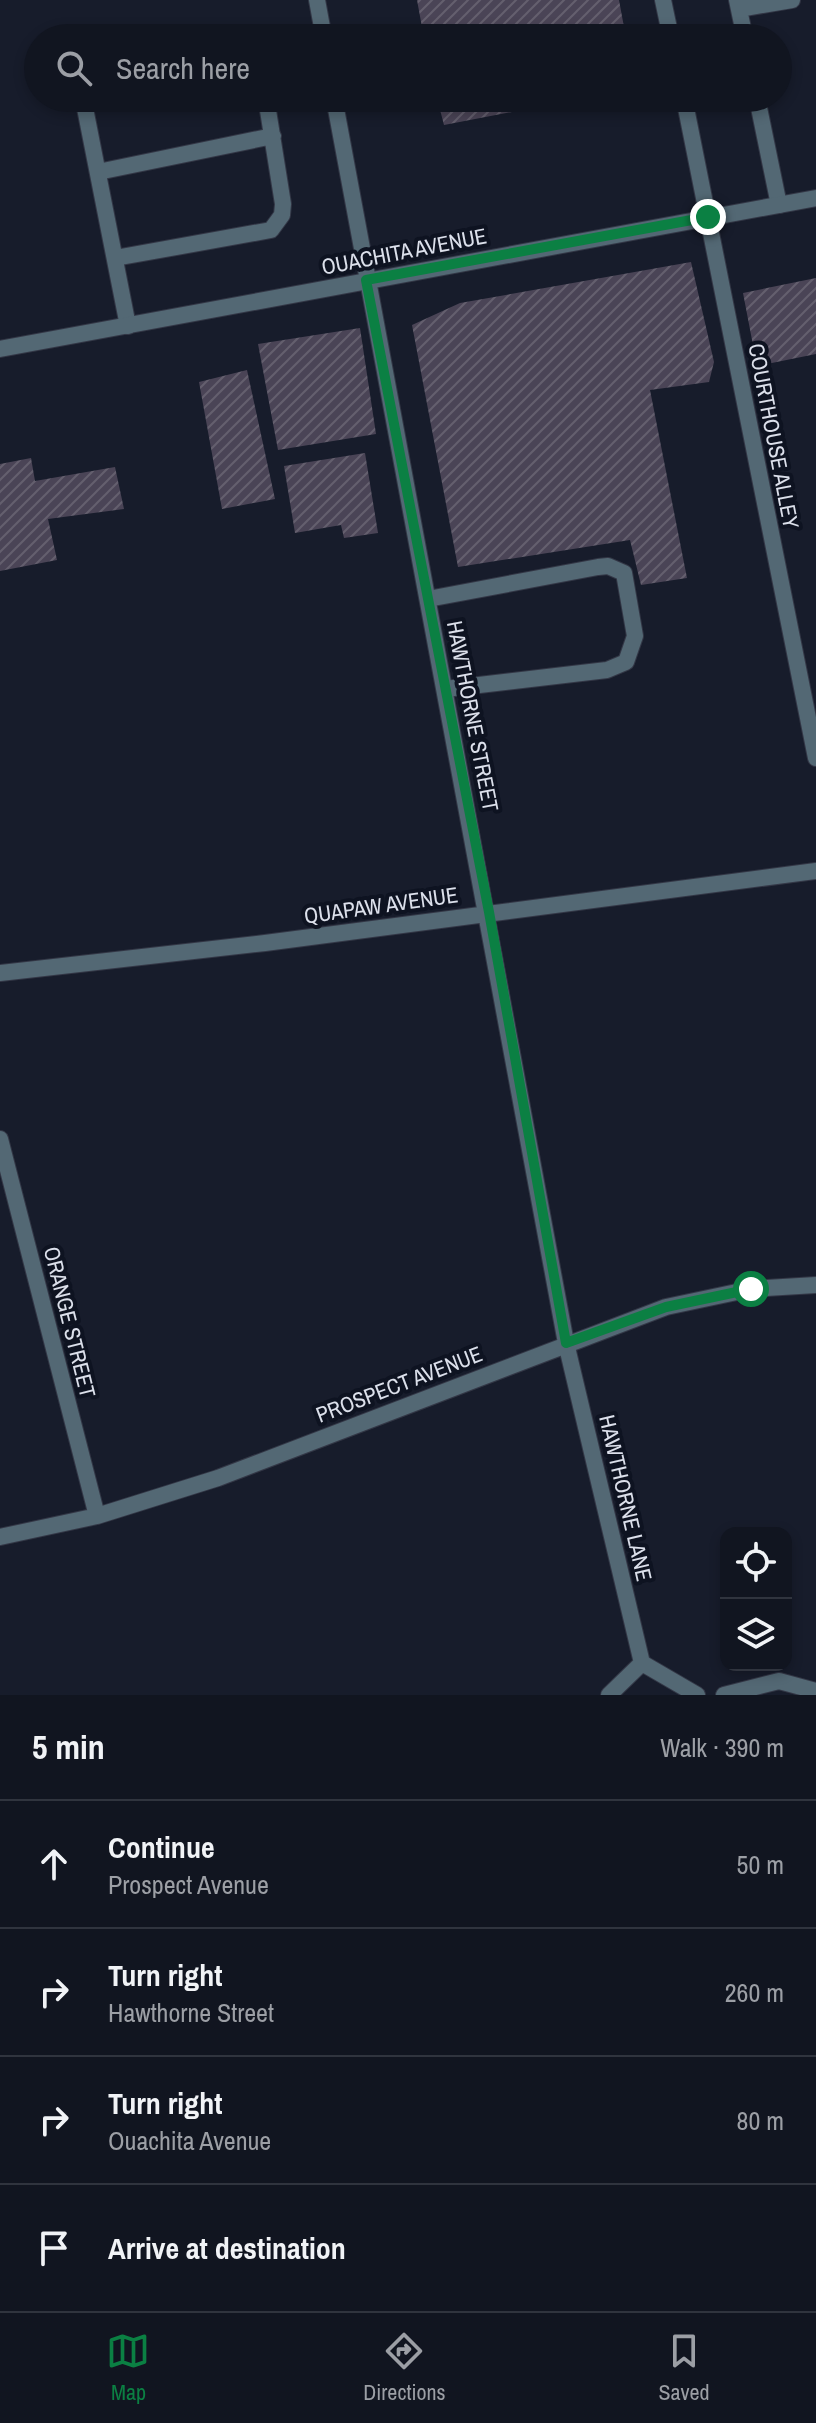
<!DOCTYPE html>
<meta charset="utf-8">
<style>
body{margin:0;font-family:"Archivo Narrow",sans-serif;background:#1e222d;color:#f1f3f6}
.controls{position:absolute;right:24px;bottom:24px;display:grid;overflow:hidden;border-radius:16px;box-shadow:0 4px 12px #0003}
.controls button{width:72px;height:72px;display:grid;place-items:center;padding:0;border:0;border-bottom:2px solid #30343e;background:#111520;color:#f1f3f6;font:40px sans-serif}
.stop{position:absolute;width:24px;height:24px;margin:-18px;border:6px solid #0b8043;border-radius:50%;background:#fff}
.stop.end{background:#0b8043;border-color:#fff;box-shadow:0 2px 8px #0008}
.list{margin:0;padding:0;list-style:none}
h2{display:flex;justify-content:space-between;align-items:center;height:104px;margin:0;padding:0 32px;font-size:34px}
h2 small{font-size:26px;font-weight:400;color:#9c9fa5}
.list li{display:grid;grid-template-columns:52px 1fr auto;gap:24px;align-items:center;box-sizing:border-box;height:128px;padding:0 32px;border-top:2px solid #30343e}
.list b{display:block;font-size:30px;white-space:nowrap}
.list p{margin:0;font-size:26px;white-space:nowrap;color:#9c9fa5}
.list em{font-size:26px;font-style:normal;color:#9c9fa5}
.icon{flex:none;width:44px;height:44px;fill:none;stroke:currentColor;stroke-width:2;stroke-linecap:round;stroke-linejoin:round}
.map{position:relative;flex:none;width:816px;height:1695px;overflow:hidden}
.search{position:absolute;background:#111520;box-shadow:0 4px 12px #0003;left:24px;right:24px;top:24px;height:88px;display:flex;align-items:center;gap:20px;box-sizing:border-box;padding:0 28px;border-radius:44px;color:#9c9fa5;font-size:30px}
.sheet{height:616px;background:#111520}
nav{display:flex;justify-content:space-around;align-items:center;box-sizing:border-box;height:112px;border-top:2px solid #30343e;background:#111520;font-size:22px;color:#9c9fa5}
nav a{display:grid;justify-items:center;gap:4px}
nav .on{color:#0b8043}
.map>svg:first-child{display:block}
</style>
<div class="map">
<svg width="816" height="1695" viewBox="0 0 816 1695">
<defs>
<pattern id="building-hatch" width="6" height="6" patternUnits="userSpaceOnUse" patternTransform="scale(2)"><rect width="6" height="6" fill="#4a4456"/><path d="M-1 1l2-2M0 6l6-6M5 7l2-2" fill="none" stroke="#645f6e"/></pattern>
</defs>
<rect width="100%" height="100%" fill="#171c2b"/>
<path fill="url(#building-hatch)" d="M417,0H619L626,38H424Z
M437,98H579V99L444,125Z
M691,262L714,362L709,382L650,390L687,578L641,585L630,540L458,567L412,325L460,303Z
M816,278V354L757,366L743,293Z
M360,328L376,434L278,450L258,344Z
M247,370L275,499L222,509L199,382Z
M365,453L378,533L344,538L341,525L295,533L284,466Z
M31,458L35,481L115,467L124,509L48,519L57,560L0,571V464Z"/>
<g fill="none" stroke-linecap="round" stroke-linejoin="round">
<g stroke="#333746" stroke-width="18">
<path id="service" d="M663,0L671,38
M737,0L745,38
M739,9L792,0
M83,98L128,326
M684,98L816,758
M757,98L779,205
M98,172L273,136
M115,258L271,230L282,215L283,204L266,98
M428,599L598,567L608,566L624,573L635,636L626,662L607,670L445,689"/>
</g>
<g stroke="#333746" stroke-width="18">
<path id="minor" d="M317,0L324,38
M334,98L566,1343L642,1663L697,1695
M0,973L265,943L816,871
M0,1139L97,1516
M0,1537L97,1516L218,1478L666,1307L751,1289L816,1285
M609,1695L642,1663
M724,1695L779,1681L816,1691"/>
</g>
<g stroke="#333746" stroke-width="18">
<path id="tertiary" d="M0,349L816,198"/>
</g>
<use href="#service" stroke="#536874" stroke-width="16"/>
<use href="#minor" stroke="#536874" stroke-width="16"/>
<use href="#tertiary" stroke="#536874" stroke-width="16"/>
</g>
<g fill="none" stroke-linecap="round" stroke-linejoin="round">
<path stroke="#0b8043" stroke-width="10" d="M708,217L366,280L489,912L566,1343L666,1307L751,1289"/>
</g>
<g text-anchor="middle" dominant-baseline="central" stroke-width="8" stroke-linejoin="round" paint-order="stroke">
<g font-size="22" fill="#dce0eb" stroke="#0e1321">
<text transform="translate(404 251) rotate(-11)">OUACHITA AVENUE</text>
<text transform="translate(774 436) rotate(79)">COURTHOUSE ALLEY</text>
<text transform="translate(473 716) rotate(79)">HAWTHORNE STREET</text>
<text transform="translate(381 905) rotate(-8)">QUAPAW AVENUE</text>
<text transform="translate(70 1322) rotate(76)">ORANGE STREET</text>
<text transform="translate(399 1384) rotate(-21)">PROSPECT AVENUE</text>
<text transform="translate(626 1498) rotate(77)">HAWTHORNE LANE</text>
</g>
</g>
</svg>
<div class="controls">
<button><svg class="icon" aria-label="locate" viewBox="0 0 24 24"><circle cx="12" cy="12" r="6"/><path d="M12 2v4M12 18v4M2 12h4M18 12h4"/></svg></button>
<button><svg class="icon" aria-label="layers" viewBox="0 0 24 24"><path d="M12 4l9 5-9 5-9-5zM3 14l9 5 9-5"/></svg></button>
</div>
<div class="stop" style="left:751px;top:1289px"></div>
<div class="stop end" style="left:708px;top:217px"></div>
<div class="search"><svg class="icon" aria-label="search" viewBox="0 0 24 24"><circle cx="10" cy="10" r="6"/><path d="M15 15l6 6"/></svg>Search here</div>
</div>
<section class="sheet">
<h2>5 min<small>Walk · 390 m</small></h2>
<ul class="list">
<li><svg class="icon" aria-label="ahead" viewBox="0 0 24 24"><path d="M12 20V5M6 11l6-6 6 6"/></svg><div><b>Continue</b><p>Prospect Avenue</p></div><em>50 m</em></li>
<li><svg class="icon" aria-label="right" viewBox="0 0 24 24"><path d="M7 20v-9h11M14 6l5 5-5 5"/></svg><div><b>Turn right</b><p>Hawthorne Street</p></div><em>260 m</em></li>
<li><svg class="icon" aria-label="right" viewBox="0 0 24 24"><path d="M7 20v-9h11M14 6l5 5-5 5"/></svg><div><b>Turn right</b><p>Ouachita Avenue</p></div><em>80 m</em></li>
<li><svg class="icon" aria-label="arrive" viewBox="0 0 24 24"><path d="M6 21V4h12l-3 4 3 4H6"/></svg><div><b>Arrive at destination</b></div></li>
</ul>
</section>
<nav>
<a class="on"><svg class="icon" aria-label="map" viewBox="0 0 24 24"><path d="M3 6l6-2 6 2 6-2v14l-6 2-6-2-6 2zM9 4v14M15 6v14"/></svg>Map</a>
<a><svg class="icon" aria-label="directions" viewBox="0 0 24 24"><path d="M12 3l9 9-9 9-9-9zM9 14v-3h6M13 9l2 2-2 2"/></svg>Directions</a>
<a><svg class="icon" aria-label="saved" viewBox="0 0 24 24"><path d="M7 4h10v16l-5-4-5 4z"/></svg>Saved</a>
</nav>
